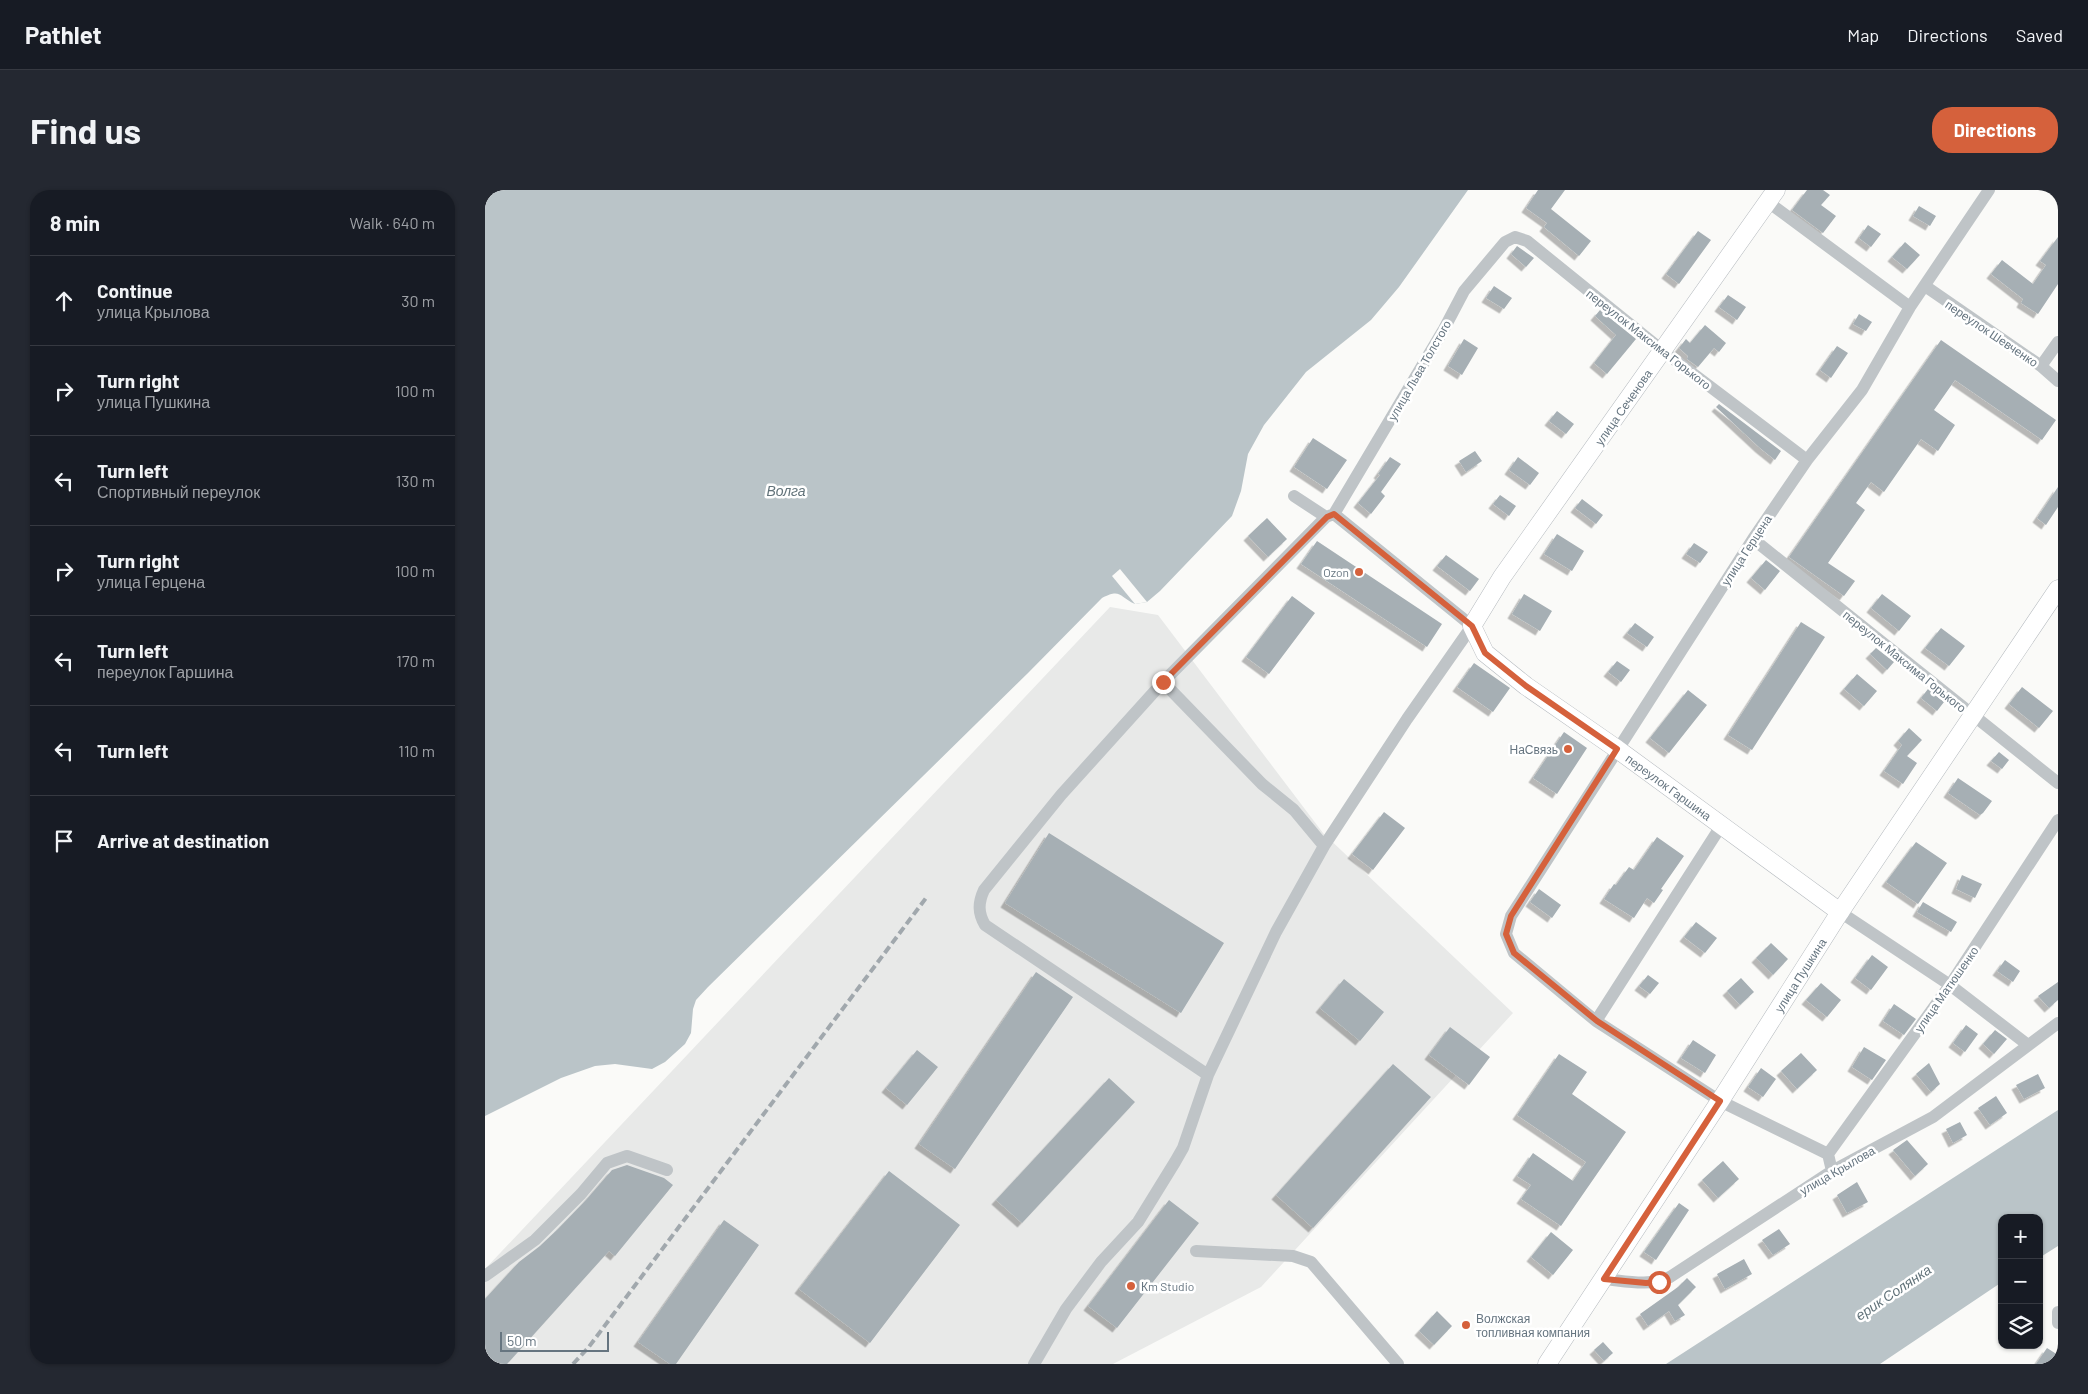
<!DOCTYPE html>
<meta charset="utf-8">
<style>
body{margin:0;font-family:Barlow,sans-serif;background:#242831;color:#f1f3f6}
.controls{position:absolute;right:15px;bottom:15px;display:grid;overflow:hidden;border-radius:10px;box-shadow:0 1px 4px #0004}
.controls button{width:45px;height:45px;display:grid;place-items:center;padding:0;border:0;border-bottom:1px solid #363941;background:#171b24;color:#f1f3f6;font:25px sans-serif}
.scale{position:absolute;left:15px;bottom:12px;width:109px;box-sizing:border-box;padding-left:5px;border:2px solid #667580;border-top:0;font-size:14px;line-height:18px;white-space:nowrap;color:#667580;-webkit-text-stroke:4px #fff;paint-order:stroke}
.stop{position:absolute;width:15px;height:15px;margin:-11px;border:4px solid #d5613c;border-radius:50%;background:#fff}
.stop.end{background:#d5613c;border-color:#fff;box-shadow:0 1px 5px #0008}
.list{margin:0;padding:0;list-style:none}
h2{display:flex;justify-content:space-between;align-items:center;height:65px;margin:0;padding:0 20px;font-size:21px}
h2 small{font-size:16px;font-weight:400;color:#9ea1a6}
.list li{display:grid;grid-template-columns:32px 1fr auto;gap:15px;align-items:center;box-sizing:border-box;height:90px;padding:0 20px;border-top:1px solid #363941}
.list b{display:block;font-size:19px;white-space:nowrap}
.list p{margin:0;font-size:16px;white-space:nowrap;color:#9ea1a6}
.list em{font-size:16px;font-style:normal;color:#9ea1a6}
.icon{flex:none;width:28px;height:28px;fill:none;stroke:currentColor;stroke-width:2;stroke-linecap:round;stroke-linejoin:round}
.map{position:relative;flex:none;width:1573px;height:1174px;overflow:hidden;border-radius:20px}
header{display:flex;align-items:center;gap:30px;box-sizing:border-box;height:70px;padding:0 25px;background:#171b24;border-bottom:1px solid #363941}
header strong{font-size:24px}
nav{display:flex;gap:28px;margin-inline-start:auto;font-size:18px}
.intro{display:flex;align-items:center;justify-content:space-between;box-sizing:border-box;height:120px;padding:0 30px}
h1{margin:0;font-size:35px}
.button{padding:12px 22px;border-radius:20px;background:#d5613c;color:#fff;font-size:18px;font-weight:700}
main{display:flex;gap:30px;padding:0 30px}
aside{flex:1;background:#171b24;border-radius:20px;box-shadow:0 1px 4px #0004}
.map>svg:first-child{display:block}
</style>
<header>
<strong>Pathlet</strong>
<nav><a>Map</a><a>Directions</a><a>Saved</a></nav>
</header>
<div class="intro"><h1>Find us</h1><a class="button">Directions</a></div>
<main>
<aside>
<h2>8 min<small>Walk · 640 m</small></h2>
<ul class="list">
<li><svg class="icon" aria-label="ahead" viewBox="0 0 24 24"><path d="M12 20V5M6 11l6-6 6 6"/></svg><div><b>Continue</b><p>улица Крылова</p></div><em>30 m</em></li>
<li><svg class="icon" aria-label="right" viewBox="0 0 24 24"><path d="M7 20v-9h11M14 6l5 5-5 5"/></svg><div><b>Turn right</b><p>улица Пушкина</p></div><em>100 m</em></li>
<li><svg class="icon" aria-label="left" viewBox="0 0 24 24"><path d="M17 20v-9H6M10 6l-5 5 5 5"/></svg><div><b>Turn left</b><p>Спортивный переулок</p></div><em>130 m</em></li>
<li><svg class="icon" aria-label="right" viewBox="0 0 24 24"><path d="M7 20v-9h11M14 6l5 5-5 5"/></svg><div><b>Turn right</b><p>улица Герцена</p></div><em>100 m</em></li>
<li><svg class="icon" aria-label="left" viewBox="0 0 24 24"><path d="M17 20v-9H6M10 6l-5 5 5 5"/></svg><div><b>Turn left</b><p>переулок Гаршина</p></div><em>170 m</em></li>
<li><svg class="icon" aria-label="left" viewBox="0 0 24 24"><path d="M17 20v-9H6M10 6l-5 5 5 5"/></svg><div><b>Turn left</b></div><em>110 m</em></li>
<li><svg class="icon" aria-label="arrive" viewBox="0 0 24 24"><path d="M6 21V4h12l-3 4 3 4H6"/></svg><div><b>Arrive at destination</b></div></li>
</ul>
</aside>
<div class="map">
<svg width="1573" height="1174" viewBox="0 0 1573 1174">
<defs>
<filter id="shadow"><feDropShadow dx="-4.5" dy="4.5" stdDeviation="0" flood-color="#0004"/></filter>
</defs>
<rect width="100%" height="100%" fill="#fafaf8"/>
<path fill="#e8e9e8" d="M625,417L673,425L838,643L1028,823L776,1097L628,1174H0V1079Z"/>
<path fill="#bac4c8" d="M0,0H983L914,97L886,130L821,182L779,235L763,264L756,301L747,326L675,401L662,412L650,414C634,407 636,398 617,408L543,483L223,797L211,810L208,819L206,843L200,854L180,872L167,879L130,874L110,876L76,888L0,926Z
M1573,920V1056L1554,1068V1028H1517V1092L1395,1174H1181Z"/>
<path fill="#fafaf8" d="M635,379L662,412L650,414L627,386Z"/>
<path fill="#a6afb4" filter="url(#shadow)" d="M1053,0H1080L1066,19L1106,51L1094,66L1059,37L1062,33L1041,18Z
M1322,0H1338L1345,5L1336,15L1351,26L1338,43L1307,20Z
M1434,16L1451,26L1445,36L1428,26Z
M1383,35L1396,44L1386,57L1374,48Z
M1213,41L1226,50L1194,94L1181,84Z
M1573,47V94L1553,124L1536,113L1538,109L1506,84L1517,70L1548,94L1561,75L1555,71Z
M1420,52L1435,65L1422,79L1407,67Z
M1032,56L1049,68L1041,77L1026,64Z
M1009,96L1027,108L1019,119L1001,108Z
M1243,105L1261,117L1252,130L1234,117Z
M1115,120L1151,149L1122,184L1109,173L1131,145L1110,126Z
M1374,124L1387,132L1381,141L1368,134Z
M1220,135L1241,153L1234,162L1229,158L1213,177L1202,169L1203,166L1194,158L1201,149L1205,153Z
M979,149L993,158L977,185L963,176Z
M1456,150L1571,230L1557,250L1470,190L1449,220L1470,235L1453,261L1436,249L1399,302L1386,292L1371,313L1380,320L1343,373L1370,391L1359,406L1304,367Z
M1352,156L1363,163L1346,188L1335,180Z
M1234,214L1296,261L1290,270L1275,258L1231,217Z
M1072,221L1089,234L1081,244L1064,231Z
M828,248L862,270L842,299L809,277Z
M990,261L997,271L981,282L974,271Z
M905,267L916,274L896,302L900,306L886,324L873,313L895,285L893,284Z
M1033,267L1054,283L1045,295L1024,280Z
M1573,297V317L1561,335L1552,328Z
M1015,305L1031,316L1024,326L1008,314Z
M1097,309L1118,325L1111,334L1090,318Z
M782,328L802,349L783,367L763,346Z
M1072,344L1099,361L1087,381L1059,364Z
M832,351L957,434L942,457L816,374Z
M1209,353L1223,362L1215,373L1201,364Z
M961,365L994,389L985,401L952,376Z
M1281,370L1295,381L1280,400L1266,388Z
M1039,404L1067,421L1055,441L1027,424Z
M1397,404L1426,426L1414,441L1386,418Z
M807,406L830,423L784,484L761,467Z
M1316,432L1340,447L1267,560L1243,545Z
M1150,433L1169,447L1162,457L1142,443Z
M1456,438L1480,456L1464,476L1440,458Z
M1391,458L1409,472L1402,480L1385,464Z
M1132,471L1145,480L1136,492L1123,482Z
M989,473L1025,498L1008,522L972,497Z
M1372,484L1392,501L1379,516L1359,499Z
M1537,497L1568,521L1554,538L1524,514Z
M1443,499L1459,512L1452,521L1436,508Z
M1203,500L1222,515L1184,563L1165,548Z
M1424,538L1437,550L1422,566L1432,573L1418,594L1399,581L1417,555L1413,551Z
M1079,542L1102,558L1072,604L1048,588Z
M1514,562L1524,570L1517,579L1506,571Z
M1473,588L1507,611L1498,623L1495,625L1463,603Z
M899,622L920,638L888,680L867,664Z
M564,643L739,753L696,823L520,713Z
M1172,647L1199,666L1176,699L1178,700L1169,713L1162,708L1149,728L1119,709L1129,694L1131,695L1144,677L1149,680Z
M1431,652L1462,673L1433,714L1401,692Z
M1477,685L1497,694L1490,708L1471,699Z
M1054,699L1076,715L1067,728L1045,712Z
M1438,712L1472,732L1466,742L1432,722Z
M1211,732L1232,748L1220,763L1199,747Z
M1286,753L1303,769L1288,785L1271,768Z
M1387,765L1403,777L1386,800L1370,788Z
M1520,770L1535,781L1528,792L1512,781Z
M551,782L588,807L470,979L434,954Z
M1163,785L1174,793L1165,804L1154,796Z
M1256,788L1269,802L1255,815L1242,801Z
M859,789L899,822L875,851L835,818Z
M1573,792V810L1564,818L1553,806Z
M1336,793L1356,810L1342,827L1321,810Z
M1409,814L1431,829L1419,845L1398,831Z
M1481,835L1493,844L1480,862L1468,853Z
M965,837L1005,867L984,895L944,865Z
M1510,840L1522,849L1509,864L1498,854Z
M1208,850L1231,865L1220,883L1196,868Z
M1379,857L1401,870L1387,890L1367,877Z
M432,860L453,877L422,915L401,898Z
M1316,863L1332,880L1312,899L1296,881Z
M1074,864L1102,882L1087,904L1141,942L1076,1036L1036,1009L1046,995L1032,986L1048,963L1088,991L1101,972L1032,925Z
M1444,873L1455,894L1446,902L1431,884Z
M908,874L946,907L828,1038L791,1005Z
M1276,878L1291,889L1278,907L1263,897Z
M1553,884L1560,898L1539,909L1531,895Z
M624,888L650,912L537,1033L511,1010Z
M1511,906L1522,923L1505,935L1493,918Z
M1475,932L1482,945L1468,953L1461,939Z
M1422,950L1443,974L1430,986L1408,960Z
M1238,971L1254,989L1233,1008L1217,990Z
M142,975L179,988L188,995L130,1066L124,1061L22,1174H0V1109L34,1072L55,1056L73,1039L102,1009L127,980Z
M404,981L475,1035L385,1153L314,1099Z
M1372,992L1383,1012L1362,1023L1352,1005Z
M684,1010L714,1033L632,1138L603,1116Z
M1194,1013L1204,1020L1171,1070L1159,1062Z
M239,1030L274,1055L191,1174H185L153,1152Z
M1294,1039L1305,1054L1288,1065L1277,1050Z
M1066,1042L1088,1060L1068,1085L1046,1067Z
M1259,1069L1267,1084L1240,1099L1232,1084Z
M1202,1088L1211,1097L1193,1115L1200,1125L1190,1131L1184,1121L1163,1136L1155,1124L1193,1097Z
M952,1121L967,1136L949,1155L934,1141Z
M1118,1152L1128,1163L1119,1171L1109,1160Z
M1562,1158L1573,1165V1174H1551Z"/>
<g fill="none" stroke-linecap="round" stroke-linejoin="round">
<g stroke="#b4b9be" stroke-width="19">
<g id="secondary">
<path id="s1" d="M1291,0L1017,387L987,436L1000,463L1041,496L1132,559L1355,722"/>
<path id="s2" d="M1062,1174L1235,911L1355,722L1573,399"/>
</g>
</g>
<path stroke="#bfc4c7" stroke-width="12" d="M1283,12L1425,117
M1440,96L1556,176L1573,191
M1556,176L1573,152
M849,324L959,139L979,101L1020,52L1030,47L1042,51L1178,161L1322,270
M1268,349L1573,593
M678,492L777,594L809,620L839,656
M1355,722L1465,795L1543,855
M1111,831L1236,636
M723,885L500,735C493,723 493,713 499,700L576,605L678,492L841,327
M1343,964L1465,795L1573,630
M1347,981L1343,964L1235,911L1111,831L1029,763L1021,744L1026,726L1268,349L1322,270L1377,200L1425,117L1504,0
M711,1061L808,1066L826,1072L913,1174
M0,1086L50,1050L96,1004L122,973L142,966L182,980
M1119,1089C1141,1091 1164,1097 1185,1087L1347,981L1448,927L1573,833
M1573,1122V1133
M549,1174L581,1119L616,1072L653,1032L690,972L698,958L723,885L791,742L839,656L922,529L987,436L849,324L841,327L809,306"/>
<use href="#secondary" stroke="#fff" stroke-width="18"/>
<path stroke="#a1a8ad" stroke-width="4" stroke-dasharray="8 4" stroke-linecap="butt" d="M88,1174L103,1158L441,708"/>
</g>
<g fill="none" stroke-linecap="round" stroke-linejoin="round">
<path stroke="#d5613c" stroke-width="6" d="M678,492L842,327L849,324L987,436L1000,463L1041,496L1132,559L1026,726L1021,744L1029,763L1112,831L1235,911L1119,1089L1161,1093L1174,1092"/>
</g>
<g fill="#d5613c" stroke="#fff" stroke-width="2">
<circle cx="874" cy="382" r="5"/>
<circle cx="1083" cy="559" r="5"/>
<circle cx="646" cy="1096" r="5"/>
<circle cx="981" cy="1135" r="5"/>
</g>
<g text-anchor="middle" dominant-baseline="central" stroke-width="5" stroke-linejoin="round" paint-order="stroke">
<g font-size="12" fill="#667580" stroke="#fff">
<text transform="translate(1507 143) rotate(34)">переулок Шевченко</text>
<text transform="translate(1164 149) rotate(38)">переулок Максима Горького</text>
<text transform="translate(934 180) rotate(-60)">улица Льва Толстого</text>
<text transform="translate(1138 217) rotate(-55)">улица Сеченова</text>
<text transform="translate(1261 360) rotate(-57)">улица Герцена</text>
<text transform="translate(1420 471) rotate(39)">переулок Максима Горького</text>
<text stroke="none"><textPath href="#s1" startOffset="789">переулок Гаршина</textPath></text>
<text stroke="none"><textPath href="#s2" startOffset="464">улица Пушкина</textPath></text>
<text transform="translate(1461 799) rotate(-55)">улица Матюшенко</text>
<text transform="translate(1352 980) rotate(-30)">улица Крылова</text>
</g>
<g font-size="12" fill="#667580" stroke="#fff" text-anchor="end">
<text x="864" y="382">Ozon</text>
<text x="1073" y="559">НаСвязь</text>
<text x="656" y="1096" text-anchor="start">Кm Studio</text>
<text x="991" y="1128" text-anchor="start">Волжская<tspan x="991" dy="14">топливная компания</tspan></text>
</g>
<g font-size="14" font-style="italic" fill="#62737a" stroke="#fff">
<text x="301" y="300">Волга</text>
<text transform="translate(1408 1102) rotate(-34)">ерик Солянка</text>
</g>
</g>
</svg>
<div class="controls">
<button>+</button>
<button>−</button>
<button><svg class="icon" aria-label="layers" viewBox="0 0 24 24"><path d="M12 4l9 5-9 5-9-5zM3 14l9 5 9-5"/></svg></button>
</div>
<div class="scale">50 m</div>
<div class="stop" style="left:1174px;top:1092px"></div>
<div class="stop end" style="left:678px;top:492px"></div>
</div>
</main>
